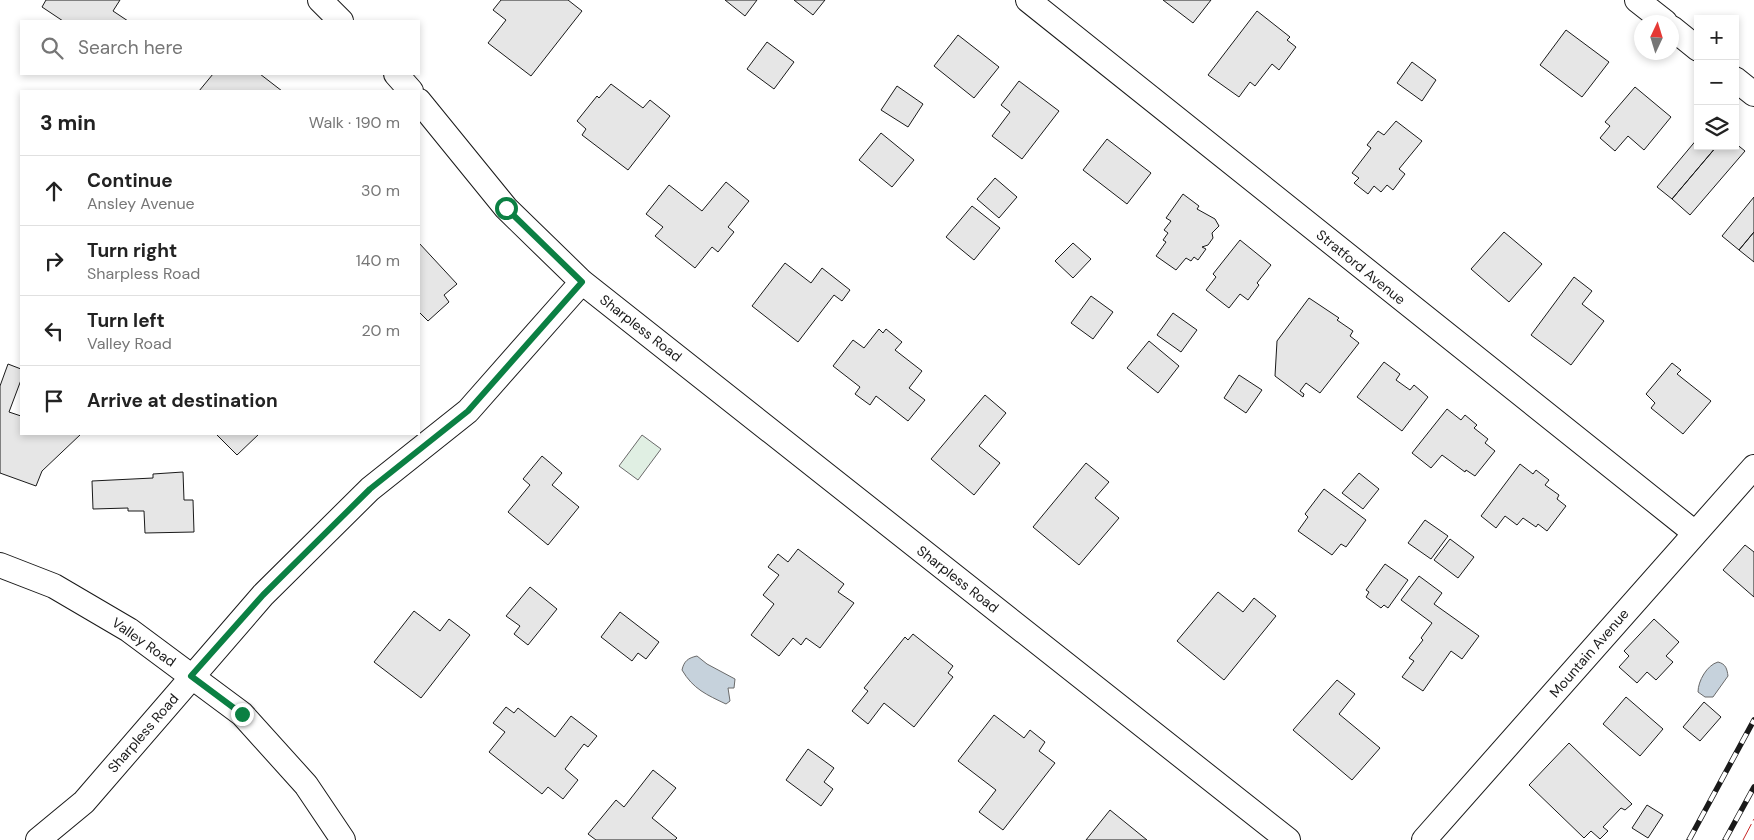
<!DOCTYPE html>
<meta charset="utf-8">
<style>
body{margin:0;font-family:"DM Sans",sans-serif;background:#f6f6f6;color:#222}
.controls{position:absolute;right:15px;top:15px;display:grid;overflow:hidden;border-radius:0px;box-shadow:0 2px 8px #0003}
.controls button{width:45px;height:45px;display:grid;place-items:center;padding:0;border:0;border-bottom:1px solid #e0e0e0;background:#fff;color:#222;font:25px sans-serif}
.compass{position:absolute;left:1634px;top:15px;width:45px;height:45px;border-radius:50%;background:#fff;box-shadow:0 2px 8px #0003;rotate:4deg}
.stop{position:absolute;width:15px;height:15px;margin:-11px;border:4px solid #0b8043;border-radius:50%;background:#fff}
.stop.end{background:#0b8043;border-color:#fff;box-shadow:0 1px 5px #0008}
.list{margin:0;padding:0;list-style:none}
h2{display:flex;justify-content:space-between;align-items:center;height:65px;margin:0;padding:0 20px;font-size:21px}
h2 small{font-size:16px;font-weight:400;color:#767676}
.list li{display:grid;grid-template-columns:32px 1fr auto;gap:15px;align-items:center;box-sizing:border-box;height:70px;padding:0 20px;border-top:1px solid #e0e0e0}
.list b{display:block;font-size:19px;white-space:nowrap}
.list p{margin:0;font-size:16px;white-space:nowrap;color:#767676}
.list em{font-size:16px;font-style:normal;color:#767676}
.icon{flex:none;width:28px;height:28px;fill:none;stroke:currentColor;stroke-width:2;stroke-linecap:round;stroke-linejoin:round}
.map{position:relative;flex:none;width:1754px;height:840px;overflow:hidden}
.search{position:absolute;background:#fff;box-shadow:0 2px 8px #0003;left:20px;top:20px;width:400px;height:55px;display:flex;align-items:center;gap:12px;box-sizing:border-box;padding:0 18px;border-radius:0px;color:#767676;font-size:19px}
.panel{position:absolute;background:#fff;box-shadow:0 2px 8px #0003;left:20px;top:90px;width:400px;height:345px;border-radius:0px}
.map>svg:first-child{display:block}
</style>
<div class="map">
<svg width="1754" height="840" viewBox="0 0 1754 840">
<rect width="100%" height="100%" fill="#fff"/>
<path fill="#e0efe3" stroke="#6a6a6a" d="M642,435L661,449L638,480L619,466Z"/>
<path fill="#c6d2dc" stroke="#6a6a6a" d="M697,656L707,664L735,679L734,688H728L730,701L726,704C707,695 693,689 682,670C684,661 688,658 697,656Z
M1718,662C1726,664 1727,669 1728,676L1713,697H1705L1698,692C1698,681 1707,665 1718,662Z"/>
<path fill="#e6e6e6" stroke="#1a1a1a" d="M46,0H120L113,11L128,21H63L42,7Z
M501,0H568L582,11L531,76L488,43L506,20L493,10Z
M725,0H757L745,16Z
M794,0H825L813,15Z
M1163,0H1211L1193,23Z
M1257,11L1290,37L1287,40L1296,47L1279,70L1272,64L1255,86L1250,82L1239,97L1208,75Z
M1566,30L1609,62L1582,97L1540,65Z
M958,35L999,67L974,98L934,66Z
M767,42L794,62L774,89L747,69Z
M1412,62L1436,80L1422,101L1397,83Z
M213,74H260L282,91H199Z
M1019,81L1059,111L1022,159L992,136L1010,112L1001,105Z
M611,84L643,108L650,100L670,116L628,170L582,135L586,129L577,121L597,96L599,98Z
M897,86L923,104L908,127L881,110Z
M1635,87L1671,117L1644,150L1628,136L1615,151L1600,138L1610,126L1605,122Z
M1396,121L1422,141L1399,169L1405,174L1393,190L1387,185L1381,192L1374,186L1368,194L1354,183L1359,178L1352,173L1371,148L1367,145L1378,131L1384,135Z
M881,133L914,160L892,187L859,160Z
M1698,138V146L1716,147L1672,199L1657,187Z
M1107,139L1151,173L1127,204L1083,170Z
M1735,143L1745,151L1690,215L1672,199L1717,146H1735Z
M995,178L1017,197L999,218L977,199Z
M726,182L749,201L728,227L734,232L718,252L712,247L695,268L655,236L663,227L646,214L669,185L702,211Z
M1183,194L1199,206L1197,209L1215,219L1219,226L1212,233L1213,238L1208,245L1202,247L1206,249L1198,260L1194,257L1191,261L1186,258L1176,270L1156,256L1166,242L1163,240L1168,233L1164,230L1171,221L1166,218Z
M1754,197V232L1739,250L1722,236Z
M972,206L1000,228L974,260L946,237Z
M1504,232L1542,264L1509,302L1471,269Z
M1754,232V262L1739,250Z
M1240,240L1271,265L1257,283L1259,285L1248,300L1240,294L1229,308L1206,290L1216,277L1213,274Z
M419,243L457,284L444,295L449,302L428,321L419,312Z
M1073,243L1091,259L1073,278L1055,261Z
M785,263L811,283L822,268L850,290L842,301L834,295L798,342L752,306Z
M1574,277L1592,291L1582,304L1604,321L1571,365L1531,335Z
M1091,296L1113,312L1093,339L1071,323Z
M1309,298L1339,318L1337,320L1353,331L1350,336L1359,343L1320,393L1306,383L1300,391L1304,394L1303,397L1275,376L1277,341Z
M1173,313L1197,330L1181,352L1157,335Z
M879,329L883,333L886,329L902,342L895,350L922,371L909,388L925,400L908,421L876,396L870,405L855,394L860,387L833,366L853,340L864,348Z
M1149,341L1179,366L1158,393L1127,368Z
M1384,362L1400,374L1396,380L1410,390L1414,385L1428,397L1402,431L1357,397Z
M1672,363L1681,370L1677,374L1711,401L1683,434L1651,408L1655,403L1646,394Z
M8,364L21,369V380L9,412L21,416V434H81L42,471L36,486L0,473V386Z
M1239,375L1262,390L1246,413L1224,398Z
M985,395L1006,413L979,446L1000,463L974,495L931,459Z
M1447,409L1461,420L1465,415L1477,425L1474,428L1488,439L1485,443L1495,451L1475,476L1466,470L1465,472L1442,455L1431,468L1412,453Z
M216,434H259L237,455Z
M542,456L562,473L552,485L579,507L548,545L508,512L530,485L523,479Z
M1086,463L1109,482L1095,498L1119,518L1079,565L1033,527Z
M1520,464L1533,474L1536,470L1549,480L1545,485L1559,495L1557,499L1566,506L1547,531L1538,524L1536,527L1523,518L1517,525L1505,516L1496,528L1481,516Z
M183,472L184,500H193L194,532L145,533L144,511H128V508L93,509L92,481L153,478V474Z
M1359,473L1379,489L1363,509L1342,493Z
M1324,489L1366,520L1346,547L1341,544L1332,555L1298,531L1308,517L1305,514Z
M1425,520L1448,536L1431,559L1408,543Z
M1450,539L1474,557L1458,578L1434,560Z
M1745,545L1754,552V597L1723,570Z
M798,549L844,584L838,592L854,603L820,648L806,638L801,645L793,638L779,656L751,635L774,604L763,595L779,575L768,567L778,554L788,562Z
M1385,564L1408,580L1388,608L1384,605L1381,608L1366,597L1369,592L1366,590Z
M1419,576L1442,593L1434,604L1479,636L1462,659L1451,651L1423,691L1402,677L1414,661L1409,658L1423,640L1421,638L1432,623L1401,600Z
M530,587L557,609L528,645L514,634L520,626L506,616Z
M1218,592L1243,612L1254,598L1276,616L1224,680L1177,641Z
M414,611L440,631L449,619L470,635L421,698L374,662Z
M620,612L659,642L646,659L638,653L632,661L601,637Z
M1654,619L1679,642L1666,656L1673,662L1656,680L1647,672L1637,683L1619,667L1629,656L1624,651Z
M913,634L953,666L948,673L953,677L914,727L884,703L868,724L852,711L868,691L864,688L905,637L908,640Z
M1337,680L1355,694L1339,714L1380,748L1352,780L1293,730Z
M1626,697L1663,729L1640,756L1603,724Z
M1704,702L1721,717L1700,741L1683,727Z
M506,707L514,713L518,708L555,737L571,716L597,736L588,747L584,744L565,769L578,780L563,799L548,787L542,794L489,752L505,732L493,723Z
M994,715L1024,738L1030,730L1045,742L1039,751L1055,763L1003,830L979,812L996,790L958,761Z
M1569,743L1632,804L1625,810L1621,808L1603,827L1608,831L1600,839L1591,831L1584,838L1529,785Z
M808,749L834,768L824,782L833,789L821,806L786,780Z
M653,770L676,788L652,818L677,838L675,840H596L588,834L616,800L624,807Z
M1647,805L1663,815L1648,838L1632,828Z
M1110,810L1147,840H1086Z"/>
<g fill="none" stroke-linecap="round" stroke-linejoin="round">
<g stroke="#1a1a1a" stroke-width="26">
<path id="street" d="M320,0L341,21
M1028,0L1695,533
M1637,0L1665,22
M1672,28L1698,49
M396,74L411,91
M1735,79L1754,94
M419,101L506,208L582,282L1288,840
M0,565L54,586L129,630L242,714L306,785L343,840
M38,840L84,802L263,595L370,489L468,411L582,282
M1424,840L1754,467"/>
</g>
<use href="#street" stroke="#fff" stroke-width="24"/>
<g stroke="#1a1a1a" stroke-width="5.5">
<path id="rail" d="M1689,840L1754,720
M1725,840L1754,787"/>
</g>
<use href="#rail" stroke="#fff" stroke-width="4" stroke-dasharray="11" stroke-linecap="butt"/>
<path stroke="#c62828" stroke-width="1" stroke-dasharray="18 4 2.5 4" stroke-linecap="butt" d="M1743,840L1754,819"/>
</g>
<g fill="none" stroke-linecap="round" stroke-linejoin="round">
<path stroke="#0b8043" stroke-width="6" d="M242,714L191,676L263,595L370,489L468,411L582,282L506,208"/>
</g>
<g text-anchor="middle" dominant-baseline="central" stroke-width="4" stroke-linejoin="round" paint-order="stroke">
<g font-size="14" fill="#1a1a1a" stroke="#fff">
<text transform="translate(1361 267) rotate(39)">Stratford Avenue</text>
<text transform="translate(641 328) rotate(38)">Sharpless Road</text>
<text transform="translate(958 579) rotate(38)">Sharpless Road</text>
<text transform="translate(144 642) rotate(35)">Valley Road</text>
<text transform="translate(1589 653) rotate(-49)">Mountain Avenue</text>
<text transform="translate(143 733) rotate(-49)">Sharpless Road</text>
</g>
</g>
</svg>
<div class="controls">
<button>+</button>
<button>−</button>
<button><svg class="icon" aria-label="layers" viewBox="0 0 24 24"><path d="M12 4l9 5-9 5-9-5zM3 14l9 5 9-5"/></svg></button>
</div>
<svg class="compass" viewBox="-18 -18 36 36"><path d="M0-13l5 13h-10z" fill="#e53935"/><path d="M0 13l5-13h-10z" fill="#767676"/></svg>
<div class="stop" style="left:506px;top:208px"></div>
<div class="stop end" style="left:242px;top:714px"></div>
<div class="search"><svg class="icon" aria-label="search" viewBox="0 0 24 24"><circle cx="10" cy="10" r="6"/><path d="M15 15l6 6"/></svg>Search here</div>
<section class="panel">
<h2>3 min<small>Walk · 190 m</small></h2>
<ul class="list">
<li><svg class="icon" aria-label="ahead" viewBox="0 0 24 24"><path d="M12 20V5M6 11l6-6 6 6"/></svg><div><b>Continue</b><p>Ansley Avenue</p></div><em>30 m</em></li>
<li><svg class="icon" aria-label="right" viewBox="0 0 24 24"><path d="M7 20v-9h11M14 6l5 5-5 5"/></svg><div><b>Turn right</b><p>Sharpless Road</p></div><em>140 m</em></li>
<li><svg class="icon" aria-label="left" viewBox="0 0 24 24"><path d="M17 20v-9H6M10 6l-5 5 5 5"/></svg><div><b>Turn left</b><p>Valley Road</p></div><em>20 m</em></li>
<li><svg class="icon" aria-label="arrive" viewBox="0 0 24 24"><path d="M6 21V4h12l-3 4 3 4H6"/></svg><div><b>Arrive at destination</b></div></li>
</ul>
</section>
</div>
